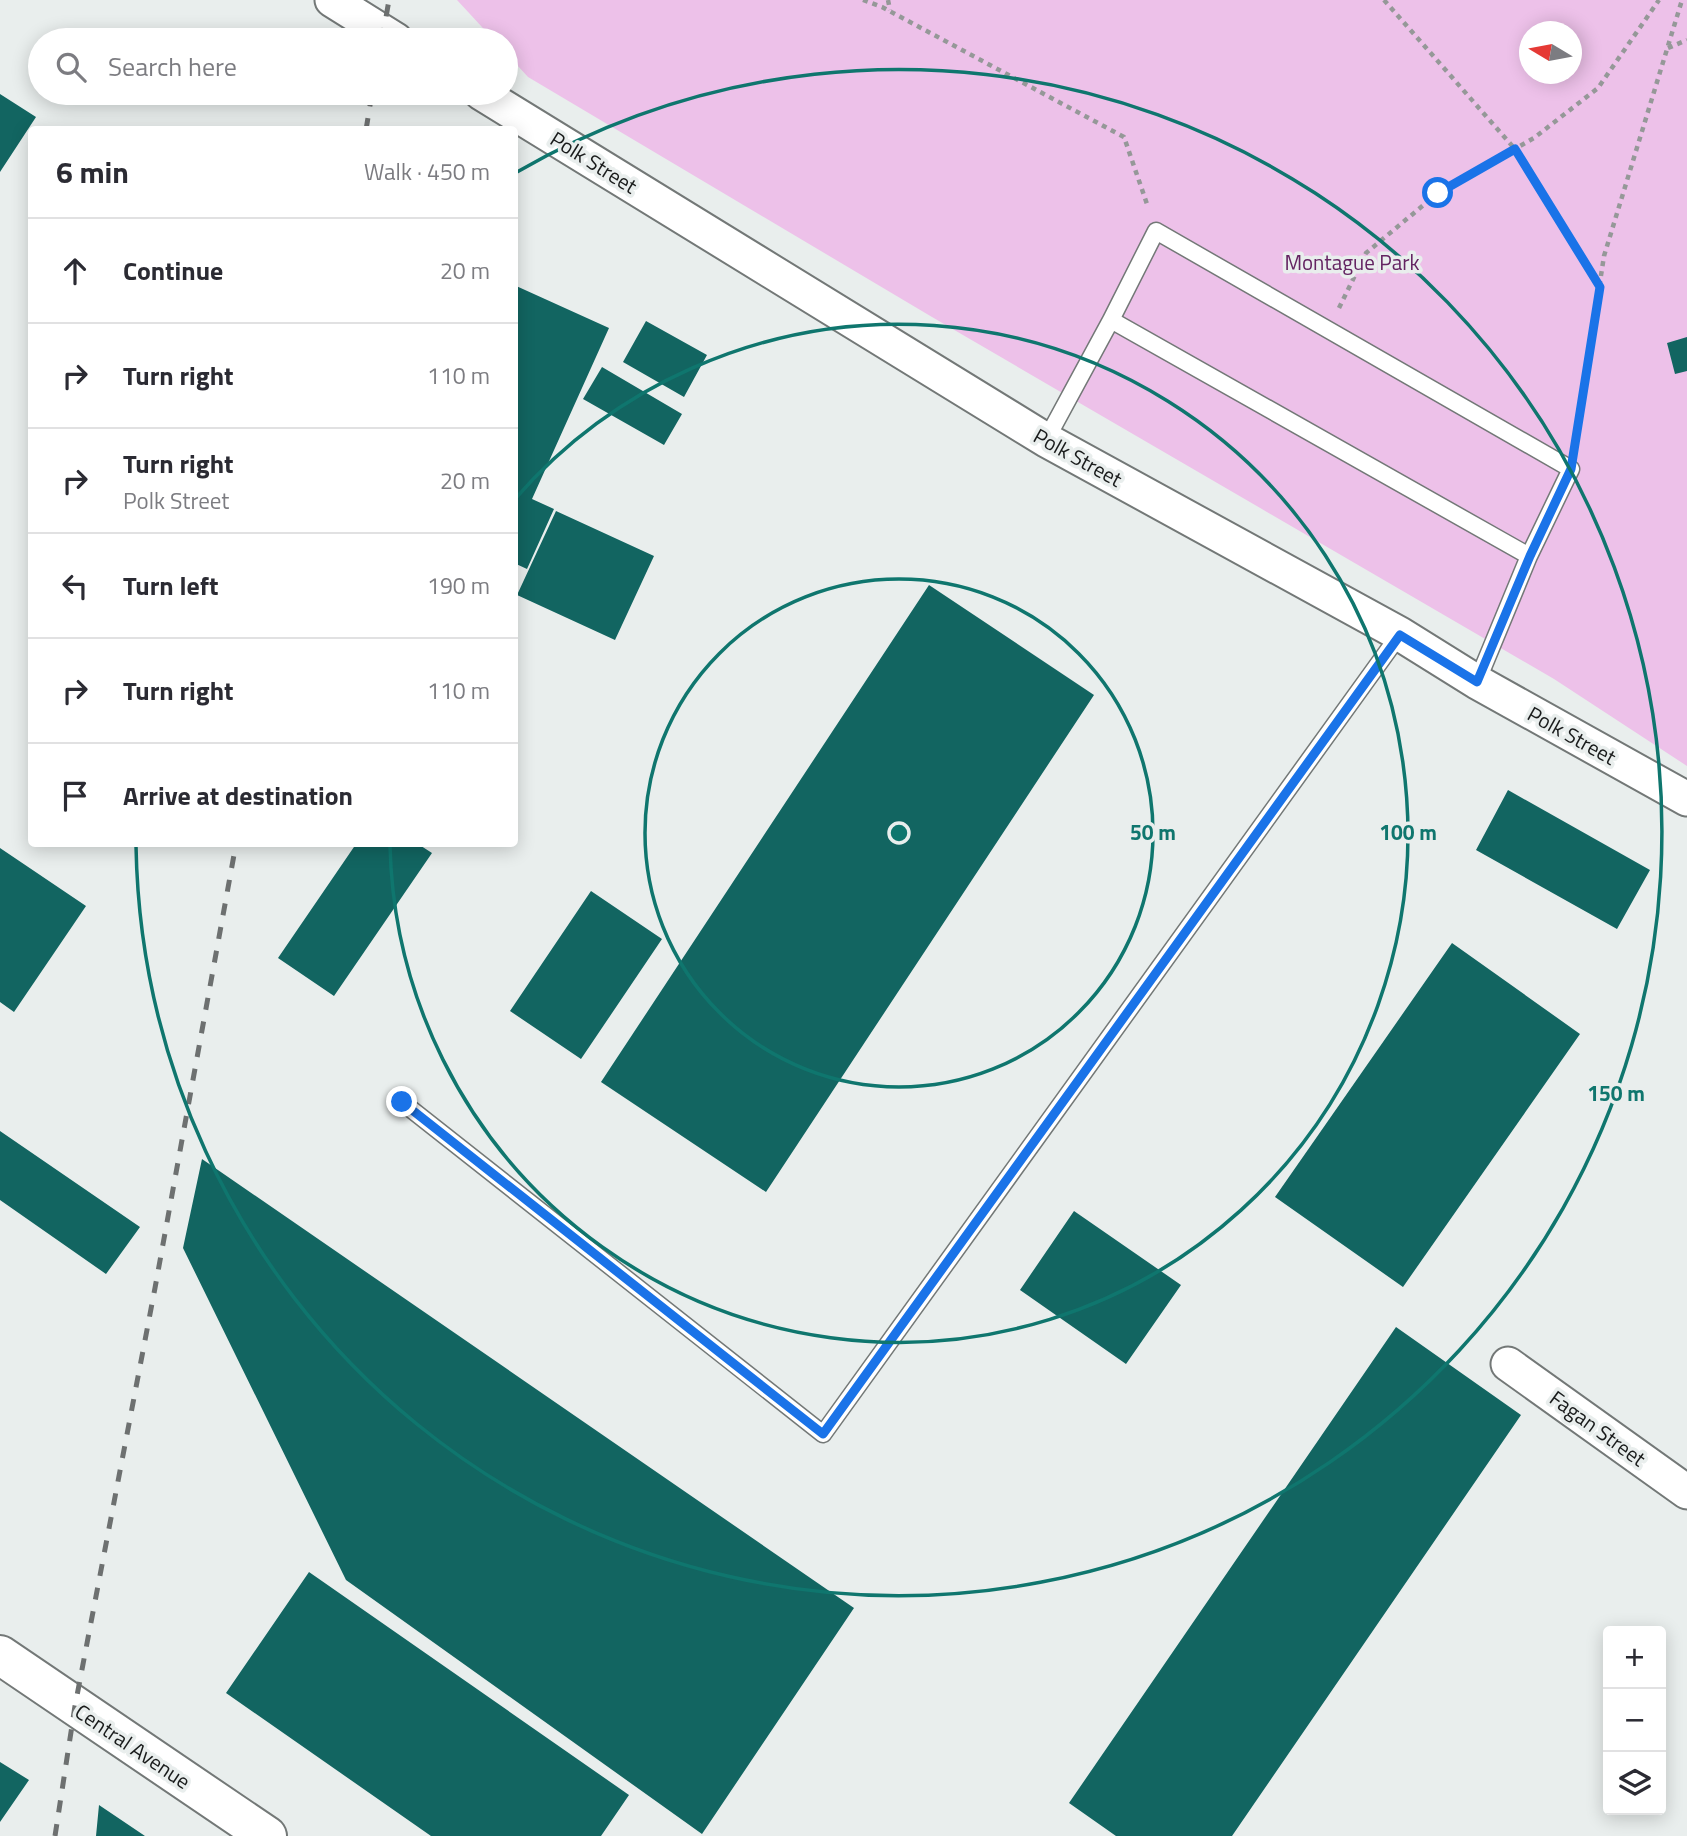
<!DOCTYPE html>
<meta charset="utf-8">
<style>
body{margin:0;font-family:"Titillium Web",sans-serif;background:#f2f2f3;color:#2b2b33}
.controls{position:absolute;right:21px;bottom:21px;display:grid;overflow:hidden;border-radius:7px;box-shadow:0 4px 18px #0003}
.controls button{width:63px;height:63px;display:grid;place-items:center;padding:0;border:0;border-bottom:2px solid #e1e1e2;background:#fff;color:#2b2b33;font:35px sans-serif}
.compass{position:absolute;left:1519px;top:21px;width:63px;height:63px;border-radius:50%;background:#fff;box-shadow:0 4px 18px #0003;rotate:280deg}
.stop{position:absolute;width:21px;height:21px;margin:-16px;border:5px solid #1a73e8;border-radius:50%;background:#fff}
.stop.end{background:#1a73e8;border-color:#fff;box-shadow:0 2px 7px #0008}
.list{margin:0;padding:0;list-style:none}
h2{display:flex;justify-content:space-between;align-items:center;height:91px;margin:0;padding:0 28px;font-size:30px}
h2 small{font-size:23px;font-weight:400;color:#7c7c81}
.list li{display:grid;grid-template-columns:46px 1fr auto;gap:21px;align-items:center;box-sizing:border-box;height:105px;padding:0 28px;border-top:2px solid #e1e1e2}
.list b{display:block;font-size:26px;white-space:nowrap}
.list p{margin:0;font-size:23px;white-space:nowrap;color:#7c7c81}
.list em{font-size:23px;font-style:normal;color:#7c7c81}
.icon{flex:none;width:38px;height:38px;fill:none;stroke:currentColor;stroke-width:2;stroke-linecap:round;stroke-linejoin:round}
.map{position:relative;flex:none;width:1687px;height:1836px;overflow:hidden}
.search{position:absolute;background:#fff;box-shadow:0 4px 18px #0003;left:28px;top:28px;width:490px;height:77px;display:flex;align-items:center;gap:18px;box-sizing:border-box;padding:0 24px;border-radius:38px;color:#7c7c81;font-size:26px}
.panel{position:absolute;background:#fff;box-shadow:0 4px 18px #0003;left:28px;top:126px;width:490px;height:721px;border-radius:7px}
.map>svg:first-child{display:block}
</style>
<div class="map">
<svg width="1687" height="1836" viewBox="0 0 1687 1836">
<rect width="100%" height="100%" fill="#e9eeed"/>
<path fill="#edc1e9" fill-rule="evenodd" d="M457,0H1687V766L1554,679L932,317L528,77L506,53V40H494ZM1530,32H1572V74H1530Z"/>
<path fill="#126561" d="M0,94L36,117L0,172Z
M514,285L609,328L532,499L554,509L527,569L514,563Z
M646,321L707,355L684,397L623,362Z
M1687,337V371L1675,374L1667,343Z
M602,367L682,414L664,445L583,399Z
M556,511L654,556L615,640L517,595Z
M929,585L1094,695L766,1192L601,1082Z
M1508,790L1650,870L1617,929L1476,850Z
M356,844H418L432,853L334,996L278,958Z
M0,848L86,906L14,1012L0,1002Z
M591,891L662,939L581,1059L510,1011Z
M1452,943L1580,1034L1403,1287L1275,1197Z
M0,1131L140,1227L106,1274L0,1200Z
M202,1159L854,1608L702,1834L346,1580L183,1248Z
M1074,1211L1181,1285L1126,1364L1020,1290Z
M1396,1327L1521,1415L1232,1836H1116L1069,1803Z
M309,1572L629,1795L601,1836H431L226,1693Z
M0,1762L29,1780L0,1822Z
M99,1805L145,1836H96Z"/>
<g fill="none" stroke-linecap="round" stroke-linejoin="round">
<g stroke="#737877" stroke-width="19">
<path id="lane" d="M1111,320L1156,231L1571,469L1529,556
M1046,440L1111,320L1529,556L1477,682
M402,1102L823,1434L1400,634"/>
</g>
<g stroke="#737877" stroke-width="37">
<path id="street" d="M332,0L396,40
M481,93L1046,440L1400,634L1477,682L1687,799
M1508,1364L1687,1492"/>
</g>
<g stroke="#737877" stroke-width="42">
<path id="secondary" d="M0,1655L267,1836"/>
</g>
<path stroke="#959898" stroke-width="4.5" stroke-dasharray="5 5" stroke-linecap="butt" d="M863,0L882,7L1124,137L1148,207
M888,0L890,10
M1384,0L1515,149L1599,287
M1668,48L1687,40
M1339,308L1366,253L1438,193L1534,138L1598,88L1659,0
M1575,444L1604,256L1682,0"/>
<use href="#lane" stroke="#fff" stroke-width="16"/>
<use href="#street" stroke="#fff" stroke-width="33"/>
<use href="#secondary" stroke="#fff" stroke-width="38"/>
<path stroke="#6d7070" stroke-width="5" stroke-dasharray="12 12" stroke-linecap="butt" d="M382,40L389,0
M366,130L372,93
M55,1836L75,1706L155,1288L236,844"/>
</g>
<g fill="none" stroke-linecap="round" stroke-linejoin="round">
<path stroke="#1a73e8" stroke-width="9" d="M402,1102L823,1434L1400,635L1477,682L1530,556L1571,469L1600,287L1515,149L1438,193"/>
</g>
<g fill="none" stroke="#0f766e" stroke-width="3.5">
<circle cx="899" cy="833" r="254"/>
<path d="M515 499A509 509 0 1 1 390 846"/>
<path d="M517 172A763 763 0 1 1 136 846"/>
</g>
<g text-anchor="middle" dominant-baseline="central" stroke-width="7" stroke-linejoin="round" paint-order="stroke">
<g font-size="21" fill="#191b1b" stroke="#e9eeed">
<text transform="translate(594 162) rotate(32)">Polk Street</text>
<text transform="translate(1078 457) rotate(29)">Polk Street</text>
<text transform="translate(1572 735) rotate(29)">Polk Street</text>
<text transform="translate(1598 1428) rotate(36)">Fagan Street</text>
<text transform="translate(133 1746) rotate(34)">Central Avenue</text>
</g>
<g font-size="21" fill="#642462" stroke="#e9eeed">
<text x="1352" y="262">Montague Park</text>
</g>
</g>
<circle cx="899" cy="833" r="10" fill="#0f766e" stroke="#e9eeed" stroke-width="3.5"/>
<g font-size="21" text-anchor="middle" font-weight="bold" fill="#0f766e" stroke="#e9eeed" stroke-width="7" stroke-linejoin="round" paint-order="stroke">
<text x="1153" y="840">50 m</text>
<text x="1408" y="840">100 m</text>
<text x="1616" y="1101">150 m</text>
</g>
</svg>
<div class="controls">
<button>+</button>
<button>−</button>
<button><svg class="icon" aria-label="layers" viewBox="0 0 24 24"><path d="M12 4l9 5-9 5-9-5zM3 14l9 5 9-5"/></svg></button>
</div>
<svg class="compass" viewBox="-18 -18 36 36"><path d="M0-13l5 13h-10z" fill="#e53935"/><path d="M0 13l5-13h-10z" fill="#7c7c81"/></svg>
<div class="stop" style="left:1438px;top:193px"></div>
<div class="stop end" style="left:402px;top:1102px"></div>
<div class="search"><svg class="icon" aria-label="search" viewBox="0 0 24 24"><circle cx="10" cy="10" r="6"/><path d="M15 15l6 6"/></svg>Search here</div>
<section class="panel">
<h2>6 min<small>Walk · 450 m</small></h2>
<ul class="list">
<li><svg class="icon" aria-label="ahead" viewBox="0 0 24 24"><path d="M12 20V5M6 11l6-6 6 6"/></svg><div><b>Continue</b></div><em>20 m</em></li>
<li><svg class="icon" aria-label="right" viewBox="0 0 24 24"><path d="M7 20v-9h11M14 6l5 5-5 5"/></svg><div><b>Turn right</b></div><em>110 m</em></li>
<li><svg class="icon" aria-label="right" viewBox="0 0 24 24"><path d="M7 20v-9h11M14 6l5 5-5 5"/></svg><div><b>Turn right</b><p>Polk Street</p></div><em>20 m</em></li>
<li><svg class="icon" aria-label="left" viewBox="0 0 24 24"><path d="M17 20v-9H6M10 6l-5 5 5 5"/></svg><div><b>Turn left</b></div><em>190 m</em></li>
<li><svg class="icon" aria-label="right" viewBox="0 0 24 24"><path d="M7 20v-9h11M14 6l5 5-5 5"/></svg><div><b>Turn right</b></div><em>110 m</em></li>
<li><svg class="icon" aria-label="arrive" viewBox="0 0 24 24"><path d="M6 21V4h12l-3 4 3 4H6"/></svg><div><b>Arrive at destination</b></div></li>
</ul>
</section>
</div>
